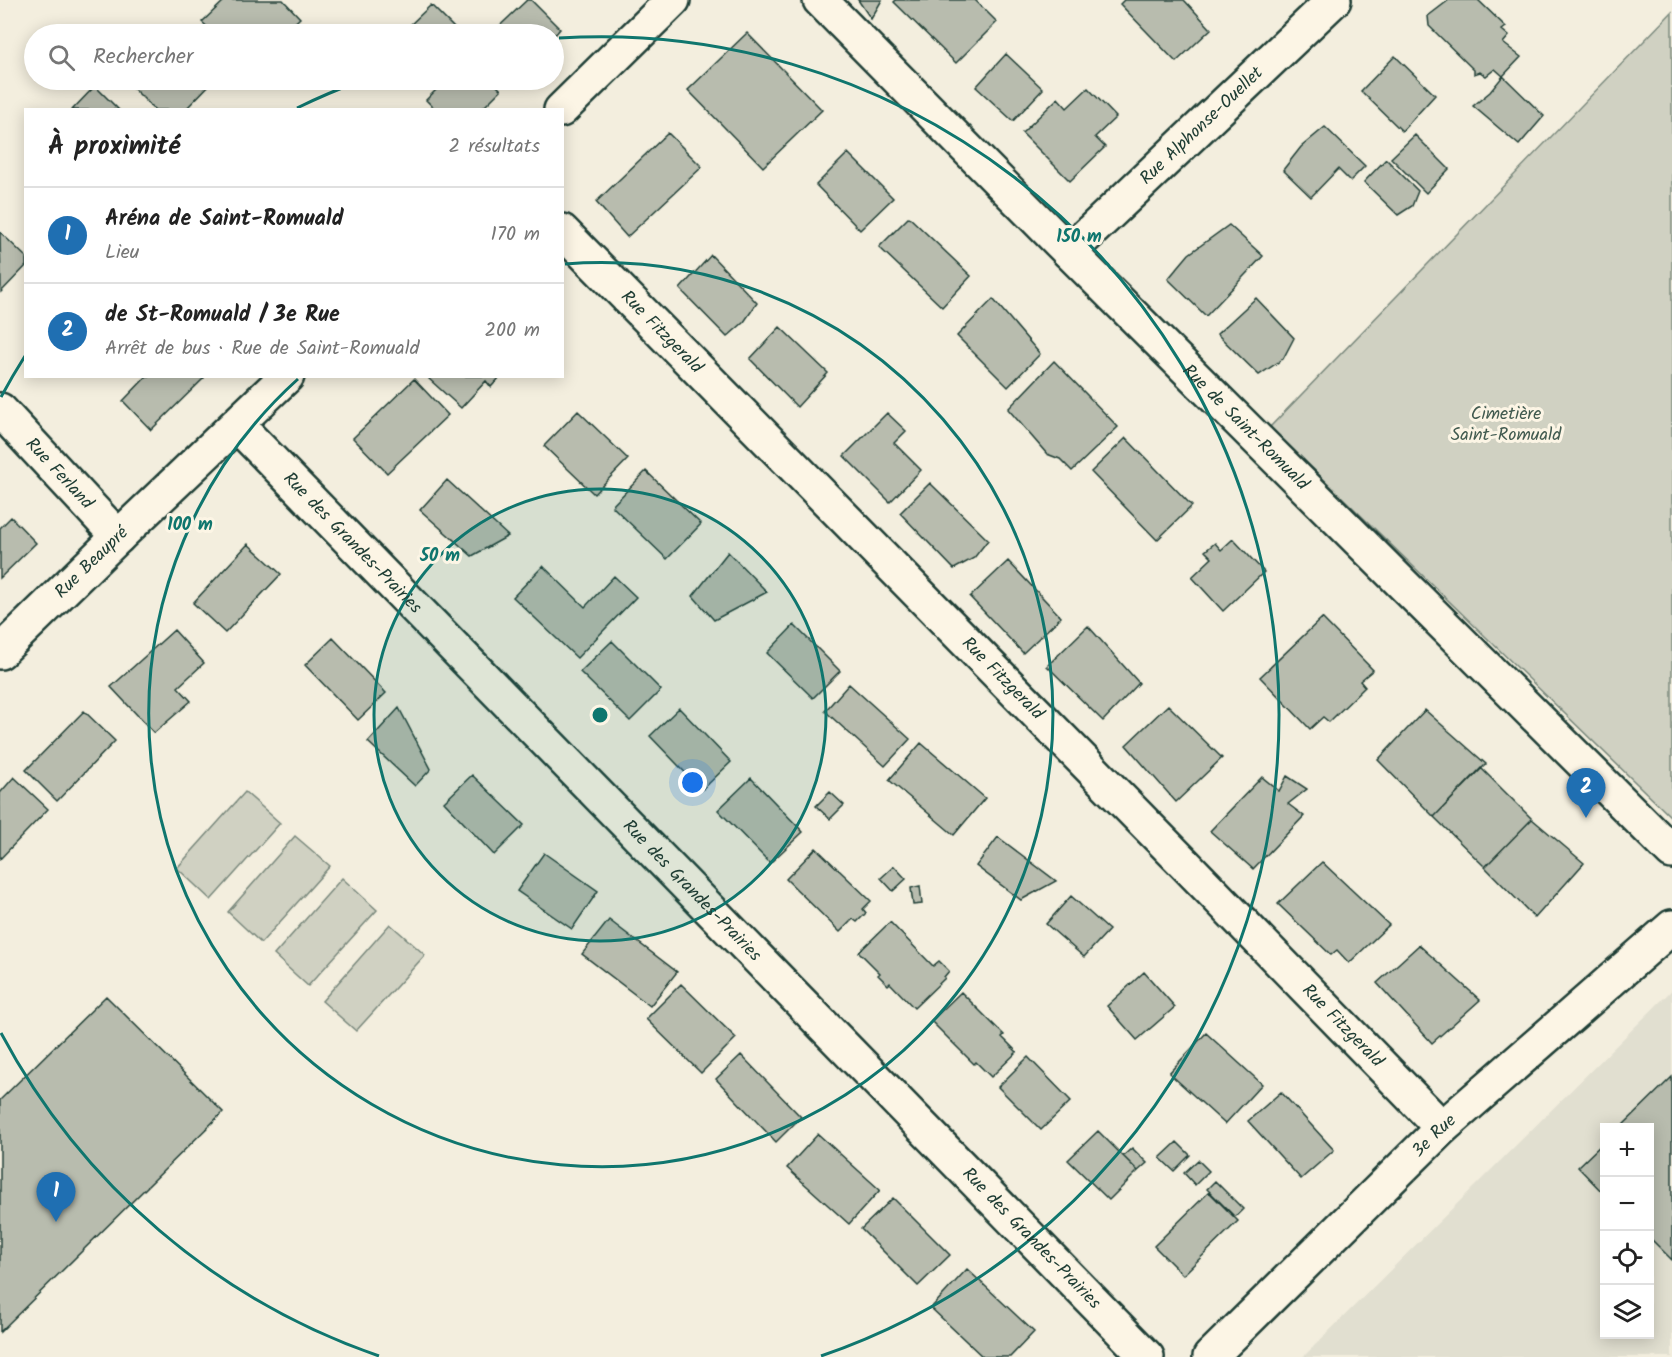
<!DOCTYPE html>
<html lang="fr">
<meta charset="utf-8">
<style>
body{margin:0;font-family:Kalam,sans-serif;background:#f6f6f6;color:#222}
.controls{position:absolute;right:18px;bottom:18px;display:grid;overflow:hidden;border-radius:0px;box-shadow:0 3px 15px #0003}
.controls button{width:54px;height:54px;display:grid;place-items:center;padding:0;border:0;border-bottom:2px solid #e0e0e0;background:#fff;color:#222;font:30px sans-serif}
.you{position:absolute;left:693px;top:783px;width:21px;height:21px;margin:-15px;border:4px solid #fff;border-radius:50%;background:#1a73e8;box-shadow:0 0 0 9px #1a73e833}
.badge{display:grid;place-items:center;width:39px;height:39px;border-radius:50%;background:#1f6fb2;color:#fff;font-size:20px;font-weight:700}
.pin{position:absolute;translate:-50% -50px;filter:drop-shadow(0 2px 3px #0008)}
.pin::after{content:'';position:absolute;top:32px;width:21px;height:18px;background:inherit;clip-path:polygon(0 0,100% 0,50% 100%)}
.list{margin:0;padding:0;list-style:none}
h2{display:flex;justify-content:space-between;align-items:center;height:78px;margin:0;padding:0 24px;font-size:26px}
h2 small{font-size:20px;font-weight:400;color:#767676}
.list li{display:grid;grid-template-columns:39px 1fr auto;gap:18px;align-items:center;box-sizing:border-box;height:96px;padding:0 24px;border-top:2px solid #e0e0e0}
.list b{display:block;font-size:22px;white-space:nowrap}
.list p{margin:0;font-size:20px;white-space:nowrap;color:#767676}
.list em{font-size:20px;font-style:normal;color:#767676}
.icon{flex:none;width:33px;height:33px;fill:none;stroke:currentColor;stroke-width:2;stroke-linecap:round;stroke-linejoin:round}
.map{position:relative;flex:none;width:1672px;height:1357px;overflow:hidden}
.search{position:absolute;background:#fff;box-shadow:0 3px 15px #0003;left:24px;top:24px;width:540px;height:66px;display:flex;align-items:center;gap:15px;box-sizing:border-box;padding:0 21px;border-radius:33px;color:#767676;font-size:22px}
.panel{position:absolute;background:#fff;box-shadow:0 3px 15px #0003;left:24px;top:108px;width:540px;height:270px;border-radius:0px}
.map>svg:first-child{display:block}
</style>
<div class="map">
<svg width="1672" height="1357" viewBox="0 0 1672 1357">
<rect width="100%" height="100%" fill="#f3eede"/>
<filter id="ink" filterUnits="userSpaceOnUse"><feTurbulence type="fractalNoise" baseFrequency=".0167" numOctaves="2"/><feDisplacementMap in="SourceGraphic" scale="12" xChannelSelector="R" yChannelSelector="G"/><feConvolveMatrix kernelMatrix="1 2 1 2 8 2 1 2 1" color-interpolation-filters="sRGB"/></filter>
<g filter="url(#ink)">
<path fill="#e1dfd0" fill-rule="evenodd" d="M1672,990V1357H1303ZM1604,1128H1650V1334H1604Z"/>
<path fill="#d0d1c2" stroke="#78877b" stroke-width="1.5" d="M1672,12V818L1270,427Z
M245,792L280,823L211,900L177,868Z
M295,836L330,866L261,943L228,912Z
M342,878L377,910L308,986L274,955Z
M390,924L425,955L356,1031L322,1001Z"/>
<path fill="#b8bcae" stroke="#1f3d34" stroke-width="1.5" d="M225,0H283L300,18L283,34H215L202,22Z
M527,0H531L560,29L554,36V34H491Z
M858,0H882L871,19Z
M896,0H975L997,22L956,63L894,2Z
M1124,0H1184L1211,29L1176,62L1120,4Z
M1449,0H1478L1506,27L1502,30L1509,36L1503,43L1521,57L1503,76L1495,69L1486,76L1480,72L1474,74V70L1429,26L1428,16Z
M431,5L458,32L455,34H416L408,27Z
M747,33L822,110L763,167L688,90Z
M1006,54L1043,89L1013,121L976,87Z
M1395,56L1435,95L1402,131L1361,91Z
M1503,76L1544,116L1519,145L1473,106L1490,92Z
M125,80H214L185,110H155Z
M446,80H491L501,90L481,110H436L426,100Z
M95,86L119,110H72Z
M1088,88L1116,117L1095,137L1105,147L1070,181L1022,133L1058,98L1067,108Z
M1325,127L1365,166L1350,181L1338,169L1311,197L1283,170L1301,147Z
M668,133L702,167L627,237L596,202Z
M1415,135L1449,169L1426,193L1391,158Z
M848,153L893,198L860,230L816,185Z
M1386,159L1418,191L1412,206L1398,215L1364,182Z
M909,217L971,276L942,307L879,247Z
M1229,225L1263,256L1206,316L1168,279L1189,254Z
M0,232L26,257V266L1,292Z
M711,255L757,303L744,322L727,337L680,289Z
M1256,298L1294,338L1283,359L1259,375L1217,334Z
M993,299L1040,354L1008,387L957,336Z
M780,327L828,373L797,407L750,359Z
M1054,361L1118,427L1072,471L1060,459L1047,454L1008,409Z
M147,376H202L204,378L151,430L123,401Z
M431,376H501L491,387L486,381L461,408L429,379Z
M414,379L448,415L387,473L353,438Z
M578,411L628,459L594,494L544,446Z
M887,413L906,431L894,443L921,470L890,502L844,456Z
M1126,438L1192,506L1157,540L1091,472Z
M646,471L701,524L667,559L612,506Z
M447,480L508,536L472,556L420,510Z
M930,483L988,540L974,558L954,569L900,513Z
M11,517L36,543L0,578V528Z
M1233,539L1264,572L1223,611L1192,577L1212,558L1205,551L1215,543L1221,550Z
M248,544L281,574L225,633L193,603Z
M728,552L767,592L714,620L693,596Z
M1008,561L1061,617L1023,653L970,597Z
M543,566L585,607L614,576L636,597L577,658L513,597Z
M1322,618L1373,670L1360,681L1365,687L1329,722L1323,717L1310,729L1260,677Z
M794,625L840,671L813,698L767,653Z
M1088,626L1139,683L1103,721L1047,666Z
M174,630L204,663L178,687L191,701L154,733L111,687Z
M333,638L386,693L358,720L305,665Z
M612,641L661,690L630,721L580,672Z
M849,684L910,739L885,766L825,711Z
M1168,705L1222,758L1176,802L1126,745Z
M399,708L431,769L415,786L368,742Z
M679,708L731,762L702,790L650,736Z
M1425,710L1486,764L1434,817L1378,760Z
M84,711L115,741L57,801L26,770Z
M921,743L985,798L954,835L889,780Z
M1481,768L1532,819L1485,867L1434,817Z
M472,775L524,825L494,855L444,802Z
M1287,776L1307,789L1288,804L1304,816L1253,869L1210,831L1262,777L1279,791Z
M14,777L48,809L0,859V793Z
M751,778L803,832L770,863L718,810Z
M830,792L844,805L830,819L816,806Z
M1532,819L1584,863L1535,918L1485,867Z
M998,837L1056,881L1021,900L976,866Z
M816,848L871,901L863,909L866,913L857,922L853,919L840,932L786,879Z
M544,853L598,891L572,929L517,891Z
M1322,862L1389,925L1349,963L1337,950L1331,955L1278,904Z
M894,866L906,879L893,891L881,878Z
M920,886L922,904L913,905L911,888Z
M1071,896L1109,930L1084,957L1046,924Z
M609,920L677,972L650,1006L582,954Z
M890,922L933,966L939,961L949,971L944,977L945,978L914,1008L890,983L888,985L878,975L880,973L859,952Z
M1419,945L1480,1000L1432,1043L1377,983Z
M1144,972L1175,1007L1137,1040L1107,1006Z
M681,984L736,1038L701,1073L646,1019Z
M961,992L1004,1035L1002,1037L1017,1052L991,1077L976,1062L974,1064L931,1021Z
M106,996L223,1112L0,1332V1100Z
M1206,1033L1262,1084L1225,1124L1169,1073Z
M741,1055L801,1117L776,1142L716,1079Z
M1028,1057L1071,1101L1041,1130L998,1087Z
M1672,1077V1260L1650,1238V1128H1620Z
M1281,1092L1334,1150L1301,1179L1248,1121Z
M1098,1131L1138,1171L1109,1200L1068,1160Z
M818,1134L880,1190L849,1224L787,1168Z
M1177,1142L1190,1155L1174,1171L1160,1158Z
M1604,1142V1194L1578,1167Z
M1132,1148L1147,1163L1138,1171L1123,1156Z
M1198,1160L1209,1171L1195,1185L1184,1173Z
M1215,1181L1243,1209L1235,1217L1207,1189Z
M1209,1192L1238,1221L1183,1275L1154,1246Z
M893,1198L950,1255L918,1286L861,1229Z
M967,1269L1034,1332L1010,1357H983L931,1308Z"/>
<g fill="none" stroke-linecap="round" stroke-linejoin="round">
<g stroke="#1f3d34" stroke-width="38">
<g id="minor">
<path id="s1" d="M820,0L1069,252L1672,852"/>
<path d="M561,110L673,0"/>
<path id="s2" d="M562,231L1185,864L1442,1128"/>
<path id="s3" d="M1069,252L1334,0"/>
<path id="s4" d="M0,410L118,537"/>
<path id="s5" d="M237,425L1147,1357"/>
<path id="s6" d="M0,652L118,537L287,376"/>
<path id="s7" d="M1210,1357L1442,1128L1672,927"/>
</g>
</g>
<use href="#minor" stroke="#fcf5e5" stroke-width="33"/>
</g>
</g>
<circle cx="600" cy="715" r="226" fill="#0f766e" fill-opacity=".12"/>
<g fill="none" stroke="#0f766e" stroke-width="3">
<circle cx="600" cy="715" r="226"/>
<path d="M565 264A452 452 0 1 1 298 379"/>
<path d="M379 1356A678 678 0 0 1 1 1033M1 397A678 678 0 0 1 25 356M297 108A678 678 0 0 1 363 80M559 38A678 678 0 0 1 821 1356"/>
</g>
<g text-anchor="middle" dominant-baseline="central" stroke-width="6" stroke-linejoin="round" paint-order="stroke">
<g font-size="18" fill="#1f3d34" stroke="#fcf5e5">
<text stroke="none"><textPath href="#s3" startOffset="183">Rue Alphonse-Ouellet</textPath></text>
<text stroke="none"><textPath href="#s2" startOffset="142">Rue Fitzgerald</textPath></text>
<text stroke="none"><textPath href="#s1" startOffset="603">Rue de Saint-Romuald</textPath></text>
<text stroke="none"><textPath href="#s4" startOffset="87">Rue Ferland</textPath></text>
<text stroke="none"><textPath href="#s5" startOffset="165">Rue des Grandes-Prairies</textPath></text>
<text stroke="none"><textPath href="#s6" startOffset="128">Rue Beaupré</textPath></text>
<text stroke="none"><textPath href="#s2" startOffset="628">Rue Fitzgerald</textPath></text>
<text stroke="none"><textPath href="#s5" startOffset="651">Rue des Grandes-Prairies</textPath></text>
<text stroke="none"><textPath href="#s2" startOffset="1114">Rue Fitzgerald</textPath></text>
<text stroke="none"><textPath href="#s7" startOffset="315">3e Rue</textPath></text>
<text stroke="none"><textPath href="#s5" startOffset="1137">Rue des Grandes-Prairies</textPath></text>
</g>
<g font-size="18" fill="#425b50" stroke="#fcf5e5">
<text x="1506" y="414">Cimetière<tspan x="1506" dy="21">Saint-Romuald</tspan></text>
</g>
</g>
<circle cx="600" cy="715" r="9" fill="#0f766e" stroke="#fcf5e5" stroke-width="3"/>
<g font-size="18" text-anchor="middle" font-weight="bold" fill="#0f766e" stroke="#fcf5e5" stroke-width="6" stroke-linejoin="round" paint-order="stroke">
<text x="1079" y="242">150 m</text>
<text x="190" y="530">100 m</text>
<text x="440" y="561">50 m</text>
</g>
</svg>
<div class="controls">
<button>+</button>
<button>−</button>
<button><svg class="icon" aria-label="locate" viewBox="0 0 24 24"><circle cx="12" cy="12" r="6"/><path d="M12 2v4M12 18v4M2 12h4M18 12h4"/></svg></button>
<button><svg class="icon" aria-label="layers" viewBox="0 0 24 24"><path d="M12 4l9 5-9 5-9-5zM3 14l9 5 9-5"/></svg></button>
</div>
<div class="you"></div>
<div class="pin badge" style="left:56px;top:1222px">1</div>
<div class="pin badge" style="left:1586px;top:818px">2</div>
<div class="search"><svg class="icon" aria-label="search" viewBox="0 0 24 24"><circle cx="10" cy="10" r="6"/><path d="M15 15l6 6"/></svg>Rechercher</div>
<section class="panel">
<h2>À proximité<small>2 résultats</small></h2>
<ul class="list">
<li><span class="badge">1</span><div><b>Aréna de Saint-Romuald</b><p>Lieu</p></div><em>170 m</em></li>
<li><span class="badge">2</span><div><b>de St-Romuald / 3e Rue</b><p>Arrêt de bus · Rue de Saint-Romuald</p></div><em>200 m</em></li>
</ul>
</section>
</div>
